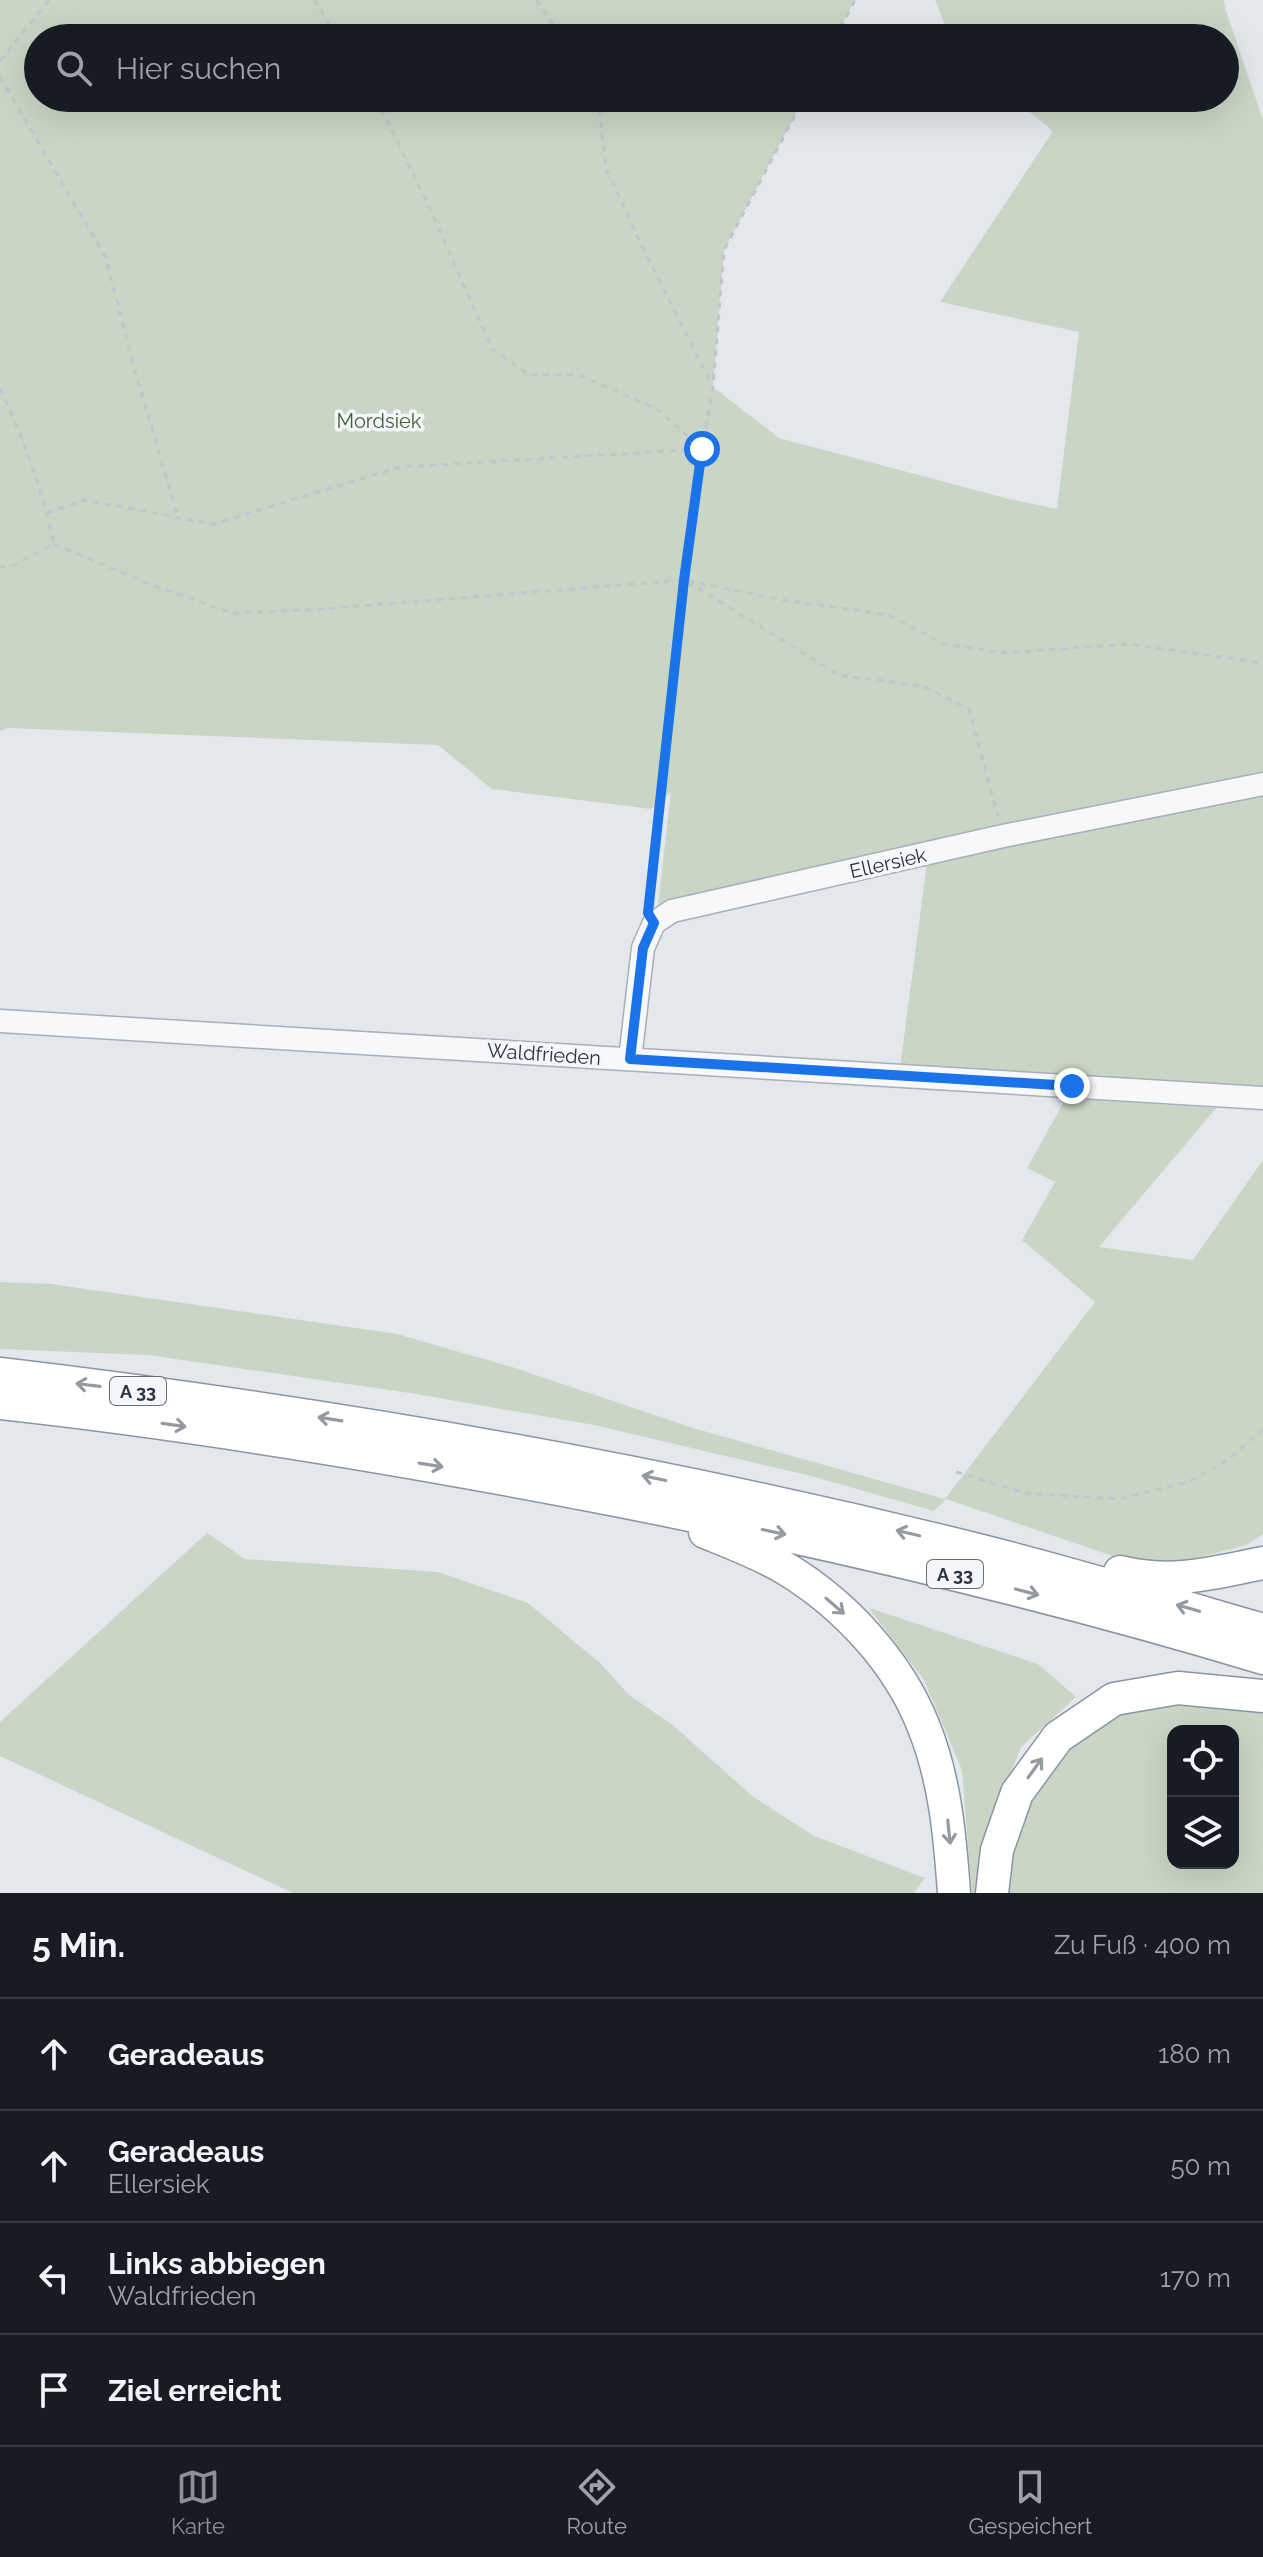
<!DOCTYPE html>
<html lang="de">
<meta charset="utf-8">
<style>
body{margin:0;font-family:Raleway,sans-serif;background:#242831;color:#f1f3f6}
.controls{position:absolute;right:24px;bottom:24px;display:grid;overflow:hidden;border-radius:16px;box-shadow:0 8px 32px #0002}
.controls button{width:72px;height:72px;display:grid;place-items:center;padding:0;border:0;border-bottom:2px solid #363941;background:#171b24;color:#f1f3f6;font:40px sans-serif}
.stop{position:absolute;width:24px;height:24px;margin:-18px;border:6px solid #1a73e8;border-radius:50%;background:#fff}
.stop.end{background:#1a73e8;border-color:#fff;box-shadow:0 2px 8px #0008}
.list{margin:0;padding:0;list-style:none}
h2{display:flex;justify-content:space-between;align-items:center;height:104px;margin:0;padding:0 32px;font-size:34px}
h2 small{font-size:26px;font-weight:400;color:#9ea1a6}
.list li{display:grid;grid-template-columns:52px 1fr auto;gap:24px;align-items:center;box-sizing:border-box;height:112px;padding:0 32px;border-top:2px solid #363941}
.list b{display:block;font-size:30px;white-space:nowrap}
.list p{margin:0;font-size:26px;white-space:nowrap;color:#9ea1a6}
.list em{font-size:26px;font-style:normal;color:#9ea1a6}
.icon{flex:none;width:44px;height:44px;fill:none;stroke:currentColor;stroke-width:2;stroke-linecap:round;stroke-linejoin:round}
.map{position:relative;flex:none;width:1263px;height:1893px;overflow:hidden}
.search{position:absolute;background:#171b24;box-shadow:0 8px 32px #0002;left:24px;right:24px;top:24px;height:88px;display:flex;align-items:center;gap:20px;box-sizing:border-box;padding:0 28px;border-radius:44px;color:#9ea1a6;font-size:30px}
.sheet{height:552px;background:#171b24}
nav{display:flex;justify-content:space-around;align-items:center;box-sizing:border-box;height:112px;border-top:2px solid #363941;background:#171b24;font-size:22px;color:#9ea1a6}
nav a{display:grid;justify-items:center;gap:4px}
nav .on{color:#8c9099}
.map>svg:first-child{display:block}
</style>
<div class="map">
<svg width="1263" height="1893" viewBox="0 0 1263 1893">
<rect width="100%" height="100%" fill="#e4e7ec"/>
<path fill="#c9d6c5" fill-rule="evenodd" d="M0,0H855L835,38H38V98H804L724,250L713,387L779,438L1009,499L1057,509L1079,332L940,302L1053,131L1013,98H1225V38H950L935,0H1224L1225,8L1263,120V772L907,849L658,906L671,792L651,809L492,789L438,745L8,728L0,731Z
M1263,793V1086L900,1068L927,863Z
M1066,1098L1216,1108L1099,1247L1193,1260L1263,1160V1534L1246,1545L1178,1563L1139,1565L946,1499L934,1511L811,1476L594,1425L410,1393L148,1355L0,1349V1282L51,1284L397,1334L512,1367L693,1428L945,1499L1095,1302L1022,1240L1055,1182L1027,1168Z
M207,1533L245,1559L438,1572L528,1603L600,1663L629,1695L674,1726L752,1796L814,1836L925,1878L914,1893H293L0,1756V1722Z
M869,1608L1038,1664L1076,1697L1021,1747L1003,1793L977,1893H972L962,1770L924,1680Z
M1172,1702L1263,1706V1893H1005L1009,1859L1030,1801L1065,1748L1116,1713ZM1173,1731H1233V1863H1173Z"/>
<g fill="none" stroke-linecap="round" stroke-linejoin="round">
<g stroke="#a9aeb7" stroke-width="25">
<path id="minor" d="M0,1021L1263,1098
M630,1059L643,948L654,923L672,911L1003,836L1263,784"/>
</g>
<g stroke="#8b94a3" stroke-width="35">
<path id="highway" d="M0,1374C330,1413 659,1470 982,1551C1076,1575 1170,1603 1263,1630
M0,1403C209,1426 415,1461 621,1501C837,1544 1052,1594 1263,1658
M705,1532C732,1543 762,1554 788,1570C845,1605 898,1662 923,1725C945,1778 950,1836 954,1893
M1120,1572C1171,1585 1213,1573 1263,1563
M992,1893L997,1850L1017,1793L1058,1737L1114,1699L1178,1688L1263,1696"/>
</g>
<path stroke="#c2c5cb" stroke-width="3" stroke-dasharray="6 6" stroke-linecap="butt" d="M314,0L338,38
M536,0L563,38
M835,38L855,0
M0,61L49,0
M0,77L106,258L134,368L178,517
M376,98L431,211L492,349L530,375H579L657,409L702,449
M598,98L606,168L642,246L711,383
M0,389C24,438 42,491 54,544
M47,513L84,500L213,524L400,467L702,449
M0,567L12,566L54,544L144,582L231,613L309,610L684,580L782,600L889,615L944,644L1005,653L1129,644L1263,663
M688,582L839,675L923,686L969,709L998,816
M649,904L684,580L702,449L713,387L724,250L804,98
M956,1472L1025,1493L1119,1499L1188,1482L1228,1460L1263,1429"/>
<use href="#minor" stroke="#f7f8fa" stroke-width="22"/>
<use href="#highway" stroke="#fff" stroke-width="32"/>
</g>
<defs><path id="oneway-shaft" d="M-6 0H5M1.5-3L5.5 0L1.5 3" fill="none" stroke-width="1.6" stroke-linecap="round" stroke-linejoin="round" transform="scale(2)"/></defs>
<g stroke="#959aa2">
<use href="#oneway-shaft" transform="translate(88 1385) rotate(-173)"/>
<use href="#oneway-shaft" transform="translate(330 1419) rotate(-171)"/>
<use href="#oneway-shaft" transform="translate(174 1425) rotate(8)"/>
<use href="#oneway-shaft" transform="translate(431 1465) rotate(9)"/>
<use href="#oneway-shaft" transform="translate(654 1478) rotate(-168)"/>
<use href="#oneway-shaft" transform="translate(774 1532) rotate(12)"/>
<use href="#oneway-shaft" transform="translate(908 1533) rotate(-167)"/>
<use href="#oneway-shaft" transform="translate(1027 1592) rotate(15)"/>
<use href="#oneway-shaft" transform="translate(835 1606) rotate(41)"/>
<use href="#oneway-shaft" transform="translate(1188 1608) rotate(-164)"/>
<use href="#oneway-shaft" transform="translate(1035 1768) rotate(-54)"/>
<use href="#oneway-shaft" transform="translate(949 1832) rotate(84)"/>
</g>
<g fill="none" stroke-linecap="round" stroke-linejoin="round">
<path stroke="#1a73e8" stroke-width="10" d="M702,449L684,580L648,913L654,923L643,948L630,1059L1072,1086"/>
</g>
<g text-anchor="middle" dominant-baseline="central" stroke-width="7" stroke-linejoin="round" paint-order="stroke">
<g fill="#f4f6f9" stroke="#676e7b" stroke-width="2">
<rect x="110" y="1377" width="56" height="28" rx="6"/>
<rect x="927" y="1560" width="56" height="28" rx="6"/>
</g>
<g font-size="18" font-weight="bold" fill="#2b3445">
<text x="138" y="1391">A 33</text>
<text x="955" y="1574">A 33</text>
</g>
<g font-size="20" fill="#3f6138" stroke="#f4f6f9">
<text x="379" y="421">Mordsiek</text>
</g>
<g font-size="20" fill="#2b3445" stroke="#f4f6f9">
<text transform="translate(888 863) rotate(-13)">Ellersiek</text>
<text transform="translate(544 1054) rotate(4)">Waldfrieden</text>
</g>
</g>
</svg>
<div class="controls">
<button><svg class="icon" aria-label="locate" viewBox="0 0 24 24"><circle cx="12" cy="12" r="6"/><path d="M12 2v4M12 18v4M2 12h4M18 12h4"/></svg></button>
<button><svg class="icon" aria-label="layers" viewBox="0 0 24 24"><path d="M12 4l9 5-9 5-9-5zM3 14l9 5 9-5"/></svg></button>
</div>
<div class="stop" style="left:702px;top:449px"></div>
<div class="stop end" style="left:1072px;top:1086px"></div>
<div class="search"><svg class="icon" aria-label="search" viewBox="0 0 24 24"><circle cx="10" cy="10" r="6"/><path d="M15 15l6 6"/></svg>Hier suchen</div>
</div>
<section class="sheet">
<h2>5 Min.<small>Zu Fuß · 400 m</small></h2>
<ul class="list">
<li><svg class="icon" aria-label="ahead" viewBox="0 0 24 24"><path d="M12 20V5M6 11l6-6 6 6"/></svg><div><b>Geradeaus</b></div><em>180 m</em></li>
<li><svg class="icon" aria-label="ahead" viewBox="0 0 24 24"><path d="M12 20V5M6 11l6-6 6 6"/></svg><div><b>Geradeaus</b><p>Ellersiek</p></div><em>50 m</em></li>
<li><svg class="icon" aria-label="left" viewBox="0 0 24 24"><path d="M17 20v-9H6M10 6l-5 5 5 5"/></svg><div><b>Links abbiegen</b><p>Waldfrieden</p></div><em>170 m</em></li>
<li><svg class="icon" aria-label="arrive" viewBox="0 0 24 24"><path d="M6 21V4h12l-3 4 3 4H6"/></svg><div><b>Ziel erreicht</b></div></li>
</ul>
</section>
<nav>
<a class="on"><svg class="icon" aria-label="map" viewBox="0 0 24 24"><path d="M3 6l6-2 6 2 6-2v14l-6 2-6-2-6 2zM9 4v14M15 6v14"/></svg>Karte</a>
<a><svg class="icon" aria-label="directions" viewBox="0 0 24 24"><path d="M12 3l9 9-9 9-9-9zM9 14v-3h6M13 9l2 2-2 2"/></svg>Route</a>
<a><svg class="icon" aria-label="saved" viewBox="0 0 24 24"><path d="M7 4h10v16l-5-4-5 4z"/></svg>Gespeichert</a>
</nav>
